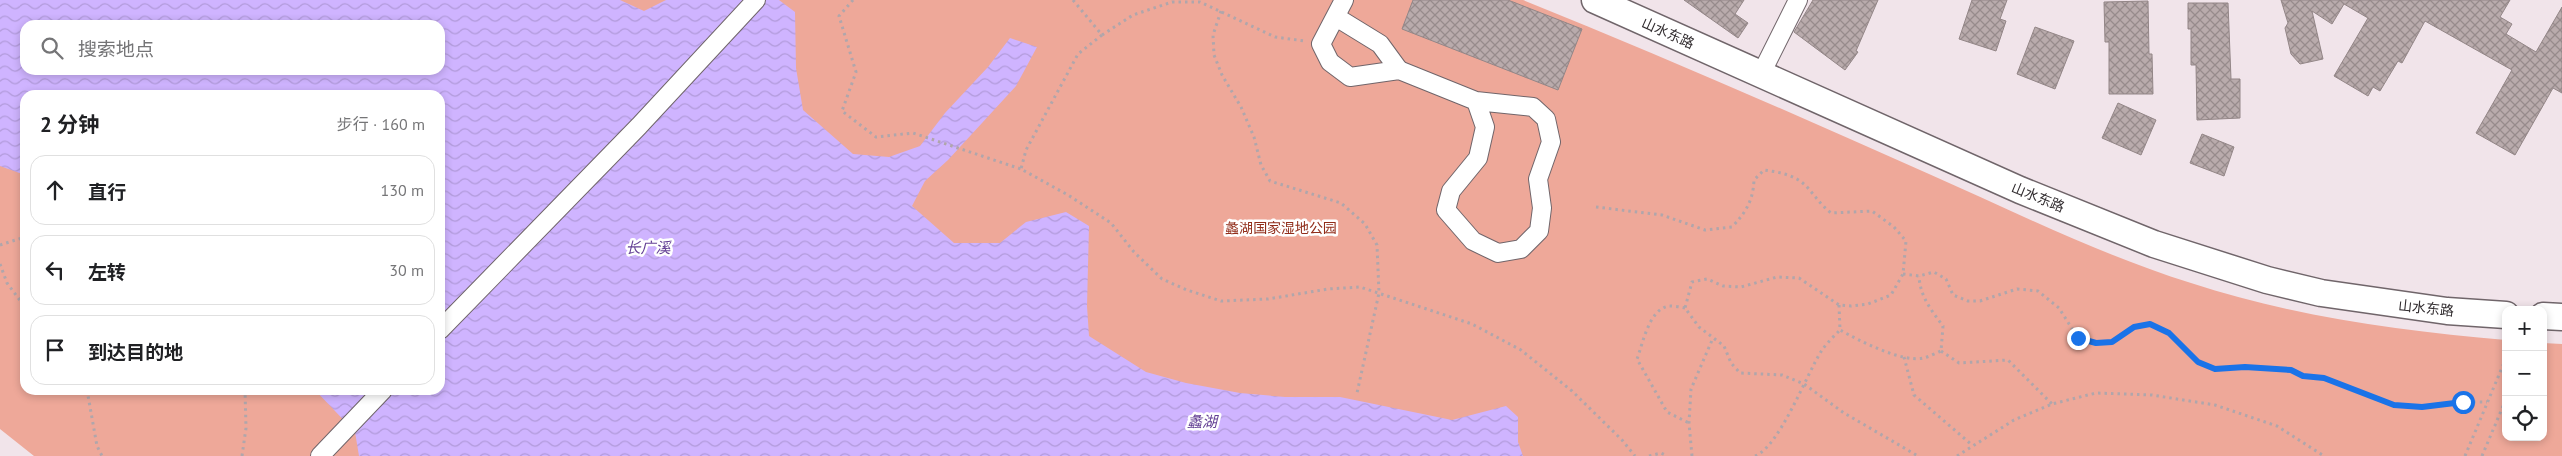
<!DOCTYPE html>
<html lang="zh">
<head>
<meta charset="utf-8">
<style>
	:root { --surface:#fff; --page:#f2f2f2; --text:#202124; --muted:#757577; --line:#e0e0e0 }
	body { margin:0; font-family:"PT Sans","Noto Sans SC",sans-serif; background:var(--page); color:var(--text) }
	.controls { position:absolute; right:15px; bottom:15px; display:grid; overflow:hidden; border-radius:10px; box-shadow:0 2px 8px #0003 }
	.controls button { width:45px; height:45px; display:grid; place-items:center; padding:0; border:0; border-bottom:1px solid var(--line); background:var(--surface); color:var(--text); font:25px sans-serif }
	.stop { position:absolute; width:15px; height:15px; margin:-11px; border:4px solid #1a73e8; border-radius:50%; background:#fff }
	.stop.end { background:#1a73e8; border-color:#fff; box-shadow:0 1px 5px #0008 }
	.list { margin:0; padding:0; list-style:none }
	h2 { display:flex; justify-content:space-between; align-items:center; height:65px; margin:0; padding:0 20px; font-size:21px }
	h2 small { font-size:16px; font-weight:400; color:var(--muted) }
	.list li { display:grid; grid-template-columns:32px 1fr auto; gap:15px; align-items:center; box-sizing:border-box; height:70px; margin:0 10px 10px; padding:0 10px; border:1px solid var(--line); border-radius:15px }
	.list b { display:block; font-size:19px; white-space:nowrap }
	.list em { font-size:16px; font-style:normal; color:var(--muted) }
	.icon { flex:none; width:28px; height:28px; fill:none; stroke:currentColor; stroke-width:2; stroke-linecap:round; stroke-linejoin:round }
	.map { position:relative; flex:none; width:2562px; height:456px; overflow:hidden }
	.search { position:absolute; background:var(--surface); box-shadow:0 2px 8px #0003; left:20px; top:20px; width:425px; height:55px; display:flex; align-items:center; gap:12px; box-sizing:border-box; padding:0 18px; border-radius:15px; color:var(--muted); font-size:19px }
	.panel { position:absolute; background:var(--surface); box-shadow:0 2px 8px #0003; left:20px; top:90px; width:425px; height:305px; border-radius:15px }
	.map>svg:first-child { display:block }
</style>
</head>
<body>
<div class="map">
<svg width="2562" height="456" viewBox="0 0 2562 456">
	<defs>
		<pattern id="water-waves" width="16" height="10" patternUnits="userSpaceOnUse" patternTransform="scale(1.25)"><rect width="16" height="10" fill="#cfb4ff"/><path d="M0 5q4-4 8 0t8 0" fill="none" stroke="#b29bdb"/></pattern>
		<pattern id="building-cross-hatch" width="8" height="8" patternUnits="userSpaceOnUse" patternTransform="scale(1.25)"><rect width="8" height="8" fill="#b9abac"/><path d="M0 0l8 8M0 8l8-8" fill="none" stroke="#978b8c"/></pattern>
	</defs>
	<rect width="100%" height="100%" fill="#f1e4ea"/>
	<path fill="#eea899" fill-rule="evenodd" d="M0,0H1523C1660,55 1794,114 1929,174C2015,212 2101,255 2191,283C2292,316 2400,331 2506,340V437H2543V343L2562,344V456H34L0,429ZM25,25H440V70H25ZM25,95H440V390H25Z"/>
	<path fill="url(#water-waves)" fill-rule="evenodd" d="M0,0H620L644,11L666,0H779L795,12L796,68L803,110L853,154L889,157L920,146L945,113L988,67L1010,38L1037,47L1016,86L948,160L925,181L912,206L954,243H1000L1026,222L1066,212L1089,226L1087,306L1089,336L1146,372L1186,383L1240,393L1285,397H1340L1452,420L1506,406L1518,417V442L1523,456H359L355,432L315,390H440V95H25V175L0,166ZM25,25H440V70H25Z"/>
	<g fill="url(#building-cross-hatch)" stroke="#938687">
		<path d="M1413,0H1508L1582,29L1558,90L1402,29Z"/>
		<path d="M1684,0H1744L1735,14L1748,23L1738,38Z"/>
		<path d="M1813,0H1878L1856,51L1858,52L1845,70L1794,32Z"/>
		<path d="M1972,0H2007L2000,19L2006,21L1996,51L1959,39Z"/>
		<path d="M2281,0H2510L2500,17L2512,24L2506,34L2536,52L2562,7V93L2553,88L2515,155L2476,133L2512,70L2425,21L2402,63L2398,61L2380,91L2373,87L2368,96L2334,76L2368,18L2344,4L2332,24L2312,11L2323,59L2300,64L2291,54L2285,28L2288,23Z"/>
		<path d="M2148,1L2149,54H2152L2153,94H2109V42H2105L2104,2Z"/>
		<path d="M2188,3H2228L2231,79H2240V118L2197,120L2196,65H2191V29H2188Z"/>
		<path d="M2035,27L2074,41L2055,89L2017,74Z"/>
		<path d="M2118,103L2156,120L2141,155L2102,138Z"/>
		<path d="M2202,134L2234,147L2224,176L2190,163Z"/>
	</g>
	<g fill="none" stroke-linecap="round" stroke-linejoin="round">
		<g stroke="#70656a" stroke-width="20">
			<g id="minor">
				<path d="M1344,0L1321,44L1330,62L1350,77L1399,70L1476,101L1533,107L1546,119L1551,142L1538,179L1542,208L1539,231L1521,249L1498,253L1473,241L1446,210L1451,191L1478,158L1485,127L1476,101"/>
				<path d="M1336,17L1380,44L1399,70"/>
				<path d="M1761,74L1798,0"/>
				<path d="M440,330L639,126L756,0"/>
				<path d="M320,456L383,390"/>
			</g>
		</g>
		<g stroke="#70656a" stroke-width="29">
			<g id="highway">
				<path d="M1595,0L2020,190L2154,244L2267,280L2321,293L2447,311L2506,315"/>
				<path d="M2543,316L2562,317"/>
			</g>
		</g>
		<g stroke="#b0a6ab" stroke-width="3" stroke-dasharray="2.5 4" stroke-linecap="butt">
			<path d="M853,0L839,16L856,72L842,111L876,137L913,133L1021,169"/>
			<path d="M1073,0L1102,35L1078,54L1026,150L1021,169L1068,195L1111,223L1134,252L1162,279L1187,290L1221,301L1268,299L1328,289L1360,287L1472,324L1521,350L1572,391L1622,440L1635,456"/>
			<path d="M1221,11L1213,35L1214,55L1222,75L1241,107L1254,137L1261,165L1270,181L1341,203L1365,224L1377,245L1379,293L1357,393"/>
			<path d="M1102,35L1133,15L1172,2H1200L1275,37L1305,41"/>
			<path d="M1596,207L1662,215L1705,230L1732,227C1746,212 1753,201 1754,180L1764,170C1779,172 1796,175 1807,187C1815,196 1821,205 1831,213L1872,211L1894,227L1906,241L1903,274L1891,295L1868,304L1851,306L1839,305L1799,278L1777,277L1741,287L1723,286L1707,279L1692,282L1685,308L1699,327L1724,346L1731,363L1740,373L1782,375L1804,384L1844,413L1918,456"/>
			<path d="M0,245L25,237"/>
			<path d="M0,264L7,283L25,307"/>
			<path d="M1903,274L1919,276L1934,272L1946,279L1953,295L1968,301H1980L2017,289L2038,291L2059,308L2078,338L2096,343L2112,342L2134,327L2150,324L2169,333L2198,362L2215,369L2245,367L2291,370L2303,376L2324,378L2395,405L2422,407L2463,402H2487"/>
			<path d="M1839,305L1840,330C1858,340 1902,363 1923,358C1929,357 1936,353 1941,351L1943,326C1931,310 1920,296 1919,276"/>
			<path d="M1685,308C1681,307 1674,306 1669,306C1649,309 1643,343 1637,359L1667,412L1689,423"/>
			<path d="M1941,351L1959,363L2008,360L2052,404"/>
			<path d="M1904,357L1914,395L1972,445"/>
			<path d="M87,390L97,446L102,456"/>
			<path d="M242,456L246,428L245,390"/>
			<path d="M1649,456L1661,453L1667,456"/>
			<path d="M1692,456L1689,423L1691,389L1713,338"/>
			<path d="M1755,456C1780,446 1806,375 1822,350C1827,343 1834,336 1840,330"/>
			<path d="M1957,456L2014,420L2052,404L2096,393L2152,395L2215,405L2277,426L2324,456"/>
			<path d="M2465,456L2506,358"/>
			<path d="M2482,456L2506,399"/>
		</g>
		<use href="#minor" stroke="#fff" stroke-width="18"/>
		<use href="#highway" stroke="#fff" stroke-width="26"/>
	</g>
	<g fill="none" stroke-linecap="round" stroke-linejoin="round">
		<path stroke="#1a73e8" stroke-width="6" d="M2078,338L2096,343L2112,342L2134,327L2150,324L2169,333L2198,362L2215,369L2245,367L2291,370L2303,376L2324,378L2394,405L2422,407L2463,402"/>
	</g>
	<g text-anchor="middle" stroke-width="5" stroke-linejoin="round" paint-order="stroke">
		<g font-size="14" fill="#302b2e" stroke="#fff">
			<text transform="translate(1668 33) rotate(24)" y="5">山水东路</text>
			<text transform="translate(2038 197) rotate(22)" y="5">山水东路</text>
			<text transform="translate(2426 308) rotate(6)" y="5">山水东路</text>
		</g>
		<g font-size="14" fill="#912e1b" stroke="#fff">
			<text x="1281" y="233">蠡湖国家湿地公园</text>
		</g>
		<g font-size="15" font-style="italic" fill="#633f94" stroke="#fff">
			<text x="648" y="253">长广溪</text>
			<text x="1202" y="427">蠡湖</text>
		</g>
	</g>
</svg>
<div class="controls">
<button>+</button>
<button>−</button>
<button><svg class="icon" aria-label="locate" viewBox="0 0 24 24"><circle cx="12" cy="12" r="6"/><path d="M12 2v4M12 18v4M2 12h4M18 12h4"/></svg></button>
</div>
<div class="stop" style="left:2463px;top:402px"></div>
<div class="stop end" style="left:2078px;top:338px"></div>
<div class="search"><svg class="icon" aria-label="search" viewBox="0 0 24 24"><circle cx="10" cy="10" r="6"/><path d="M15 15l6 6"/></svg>搜索地点</div>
<section class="panel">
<h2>2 分钟<small>步行 · 160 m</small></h2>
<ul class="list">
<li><svg class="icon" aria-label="ahead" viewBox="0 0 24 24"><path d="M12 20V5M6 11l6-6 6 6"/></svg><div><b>直行</b></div><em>130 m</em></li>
<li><svg class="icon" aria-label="left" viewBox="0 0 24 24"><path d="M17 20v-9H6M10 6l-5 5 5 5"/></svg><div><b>左转</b></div><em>30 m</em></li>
<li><svg class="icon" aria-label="arrive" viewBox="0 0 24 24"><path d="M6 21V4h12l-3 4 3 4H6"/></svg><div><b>到达目的地</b></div></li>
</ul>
</section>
</div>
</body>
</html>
